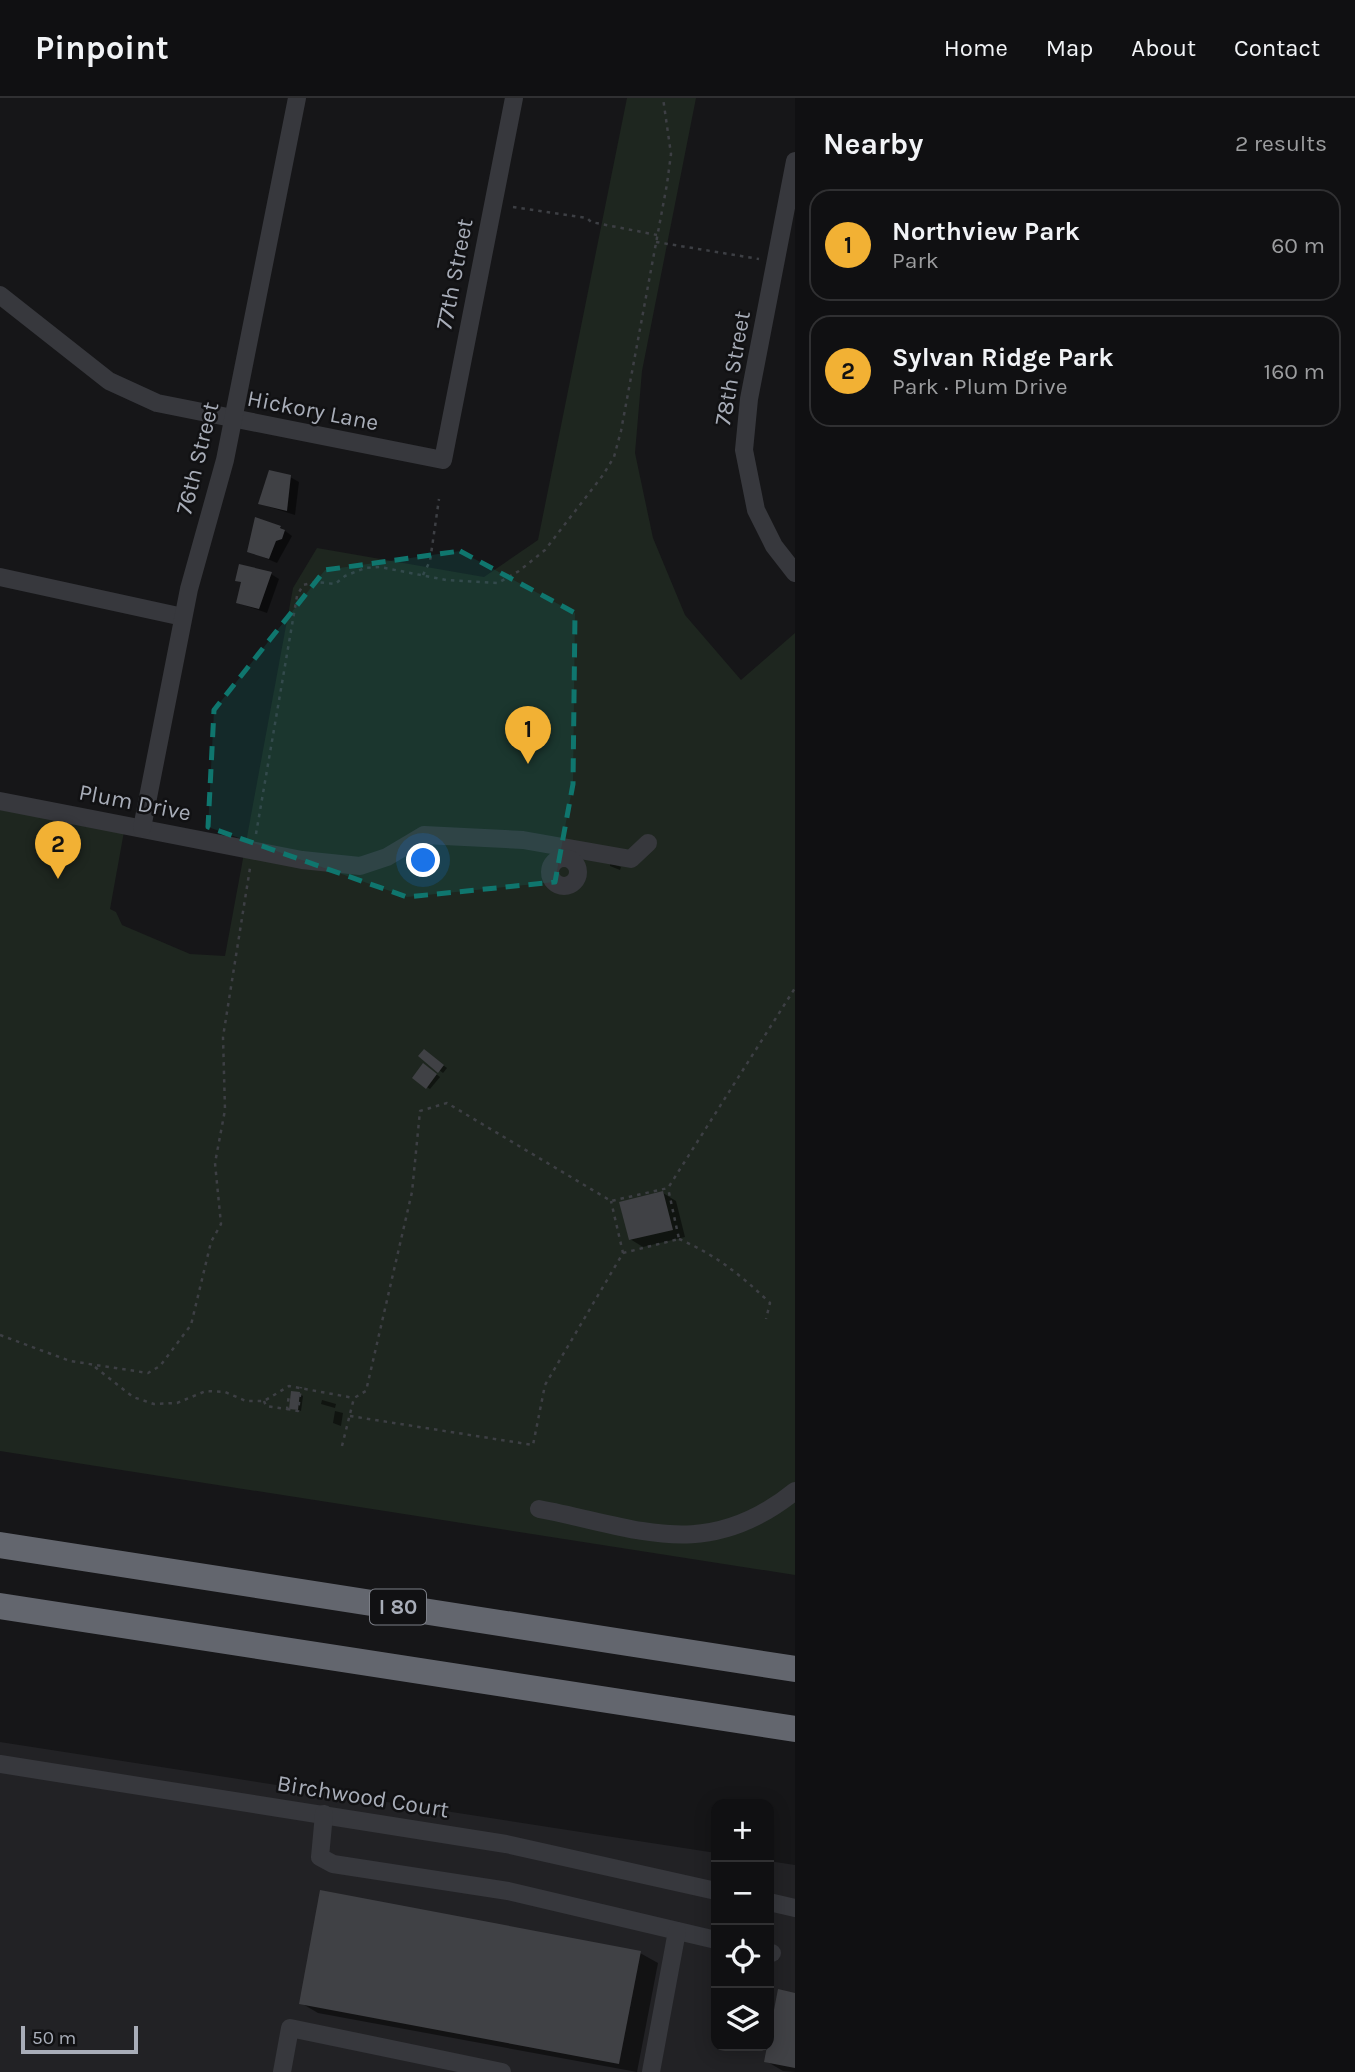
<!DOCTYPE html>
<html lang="en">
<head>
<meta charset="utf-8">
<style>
	:root { --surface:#101012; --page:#1e1e20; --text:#f1f3f6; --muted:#9c9d9f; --line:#303032; --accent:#f2b134 }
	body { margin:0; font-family:Karla,sans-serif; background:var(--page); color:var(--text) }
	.controls { position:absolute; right:21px; bottom:21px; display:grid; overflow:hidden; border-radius:14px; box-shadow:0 4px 18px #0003 }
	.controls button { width:63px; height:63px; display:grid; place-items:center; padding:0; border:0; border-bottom:2px solid var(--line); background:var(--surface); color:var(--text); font:35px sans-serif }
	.scale { position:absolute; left:21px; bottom:18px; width:117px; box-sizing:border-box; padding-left:7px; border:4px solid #a8adb8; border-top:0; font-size:19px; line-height:24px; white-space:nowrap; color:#a8adb8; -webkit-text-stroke:5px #111113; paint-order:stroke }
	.you { position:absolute; left:424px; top:763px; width:24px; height:24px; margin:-18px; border:5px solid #fff; border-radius:50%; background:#1a73e8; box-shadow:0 0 0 10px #1a73e833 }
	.badge { display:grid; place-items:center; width:46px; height:46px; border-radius:50%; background:var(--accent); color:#111; font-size:23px; font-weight:700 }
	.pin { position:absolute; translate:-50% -58px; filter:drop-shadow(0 2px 4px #0008) }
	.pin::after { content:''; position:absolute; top:37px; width:24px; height:21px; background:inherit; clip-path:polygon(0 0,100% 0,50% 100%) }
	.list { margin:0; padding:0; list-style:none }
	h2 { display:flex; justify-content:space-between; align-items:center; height:91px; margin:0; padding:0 28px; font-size:30px }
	h2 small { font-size:23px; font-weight:400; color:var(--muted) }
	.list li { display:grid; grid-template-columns:46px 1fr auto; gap:21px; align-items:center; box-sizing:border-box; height:112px; margin:0 14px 14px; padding:0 14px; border:2px solid var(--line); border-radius:21px }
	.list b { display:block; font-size:26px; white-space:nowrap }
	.list p { margin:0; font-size:23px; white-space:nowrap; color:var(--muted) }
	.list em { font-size:23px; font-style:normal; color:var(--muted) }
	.icon { flex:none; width:38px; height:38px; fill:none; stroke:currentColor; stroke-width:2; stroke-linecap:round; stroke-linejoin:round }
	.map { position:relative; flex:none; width:795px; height:1974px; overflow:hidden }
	header { display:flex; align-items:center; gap:42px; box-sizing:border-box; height:98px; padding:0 35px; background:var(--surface); border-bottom:2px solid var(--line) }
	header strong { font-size:33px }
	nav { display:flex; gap:38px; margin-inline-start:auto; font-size:24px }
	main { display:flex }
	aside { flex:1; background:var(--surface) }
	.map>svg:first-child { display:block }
</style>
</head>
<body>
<header>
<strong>Pinpoint</strong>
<nav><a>Home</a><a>Map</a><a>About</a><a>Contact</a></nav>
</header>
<main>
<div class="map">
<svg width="795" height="1974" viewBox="0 0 795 1974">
	<rect width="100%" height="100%" fill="#161618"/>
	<path fill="#222225" d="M0,1644L716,1755V1948H769V1763L795,1767V1974H0Z"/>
	<path fill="#1e261f" d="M627,0H696L642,273L635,355L653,440L685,517L741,582L795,535V1477L0,1353V703L125,728L110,811L116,814L122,827L190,856L225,858L293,490L317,450L484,479L538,442Z"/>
	<g fill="#0007">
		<path d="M290,379L299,384L295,417L260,406Z"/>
		<path d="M280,429L292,438L277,465L249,453Z"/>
		<path d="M271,476L279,481L267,515L238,505L243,485L237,482Z"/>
		<path d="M610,765L621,769L620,772L610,768Z"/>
		<path d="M428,956L447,970L443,975L421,958Z"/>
		<path d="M427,969L440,979L430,991L427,989Z"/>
		<path d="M663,1095L676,1103L685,1139L643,1149L630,1141Z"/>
		<path d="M299,1296L303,1298L301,1313L290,1310Z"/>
		<path d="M322,1302L336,1306L335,1310L321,1306Z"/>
		<path d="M335,1313L343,1315L341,1328L333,1325Z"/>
		<path d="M640,1855L658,1865L637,1974L318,1915L301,1905Z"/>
		<path d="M780,1893L795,1896V1974L783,1973L766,1963Z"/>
	</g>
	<g fill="#404145">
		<path d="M269,372L291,377L287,413L258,406Z"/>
		<path d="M255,419L281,428L280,430L285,432L282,441L276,443L269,461L247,454Z"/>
		<path d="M239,466L272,474L259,511L236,505L241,484L235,483Z"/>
		<path d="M424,951L444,967L438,975L418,958Z"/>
		<path d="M423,965L437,976L426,991L412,980Z"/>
		<path d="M663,1093L673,1132L629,1142L619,1104Z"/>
		<path d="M291,1293L300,1294L298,1312L289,1311Z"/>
		<path d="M320,1792L641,1853L619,1966L299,1906Z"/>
		<path d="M778,1891L795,1895V1970L764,1964Z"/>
	</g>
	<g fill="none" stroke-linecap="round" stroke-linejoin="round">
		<g stroke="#3d3f44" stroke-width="2.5" stroke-dasharray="3.5 5" stroke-linecap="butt">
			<path d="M513,109L587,120L591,124L657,137"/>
			<path d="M656,144L759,161"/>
			<path d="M423,477L430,463L439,401"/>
			<path d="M256,736L297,498L303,487L316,484L335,486L345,478L365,470L380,469L446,482L498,485L519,473L545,452L603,377L614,359L621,333L667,86L671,56L663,0"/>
			<path d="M679,1141C716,1157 741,1177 770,1205L766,1221"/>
			<path d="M623,1155L679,1141L668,1090"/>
			<path d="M0,1237L70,1263L148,1275L160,1268L191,1227L211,1144L221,1126L215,1065L225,1012L223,939L250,770"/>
			<path d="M95,1269L133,1299L154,1306L177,1305L206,1293L225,1294L246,1303H264L289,1288L354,1300"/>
			<path d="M264,1303L266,1308L287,1311L289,1297"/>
			<path d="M287,1311L298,1313L301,1289"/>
			<path d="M350,1318L533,1347L545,1287L623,1155L611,1103"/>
			<path d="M342,1348L354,1300L366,1293L412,1094L420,1013L447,1005L611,1103L668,1090L795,890"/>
		</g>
		<g stroke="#37383d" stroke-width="18">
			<path d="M795,63L749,301L744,352L756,412L774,448L795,475"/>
			<path d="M0,197L109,283L157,305L443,362L514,0"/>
			<path d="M0,479L183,519"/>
			<path d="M0,703L302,762L360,768L387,759L424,737L523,742L631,761L648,745"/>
			<path d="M142,730L189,491L225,362L297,0"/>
			<circle cx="564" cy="774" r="14"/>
			<path d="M539,1411C636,1429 705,1466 795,1393"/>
			<path d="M0,1666L506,1746L716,1793"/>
			<path d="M324,1716L320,1759L333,1766L508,1793L716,1842"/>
			<path d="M769,1804L795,1810"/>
			<path d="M769,1855H772"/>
			<path d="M282,1974L290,1930L502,1974"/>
			<path d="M651,1974L677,1833"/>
		</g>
		<g stroke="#63666e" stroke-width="26">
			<path d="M0,1447L795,1571"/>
			<path d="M0,1508L795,1631"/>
		</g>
	</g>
	<path fill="#0f766e" fill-opacity="0.2" stroke="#0f766e" stroke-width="5" stroke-dasharray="14 9" stroke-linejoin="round" d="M460,453L575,515L573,686L555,784L407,799L208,729L214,612L325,472Z"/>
	<g text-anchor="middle" stroke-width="5" stroke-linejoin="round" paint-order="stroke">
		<rect fill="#111113" stroke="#7b7e86" stroke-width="2" x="370" y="1491.5" width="56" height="35" rx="5"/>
		<g font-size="21" font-weight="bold" fill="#a8adb8">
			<text x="398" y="1516">I 80</text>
		</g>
		<g font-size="23" fill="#a8adb8" stroke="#111113">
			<text transform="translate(454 176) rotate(-79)" y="8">77th Street</text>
			<text transform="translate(732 270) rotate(-80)" y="8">78th Street</text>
			<text transform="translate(313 312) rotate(11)" y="8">Hickory Lane</text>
			<text transform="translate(197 360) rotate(-76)" y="8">76th Street</text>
			<text transform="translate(135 704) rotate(11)" y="8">Plum Drive</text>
			<text transform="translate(363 1698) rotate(9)" y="8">Birchwood Court</text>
		</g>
	</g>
</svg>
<div class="controls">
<button>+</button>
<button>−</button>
<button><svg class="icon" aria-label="locate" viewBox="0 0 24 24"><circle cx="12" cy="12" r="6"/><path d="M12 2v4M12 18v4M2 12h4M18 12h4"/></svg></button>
<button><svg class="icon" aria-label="layers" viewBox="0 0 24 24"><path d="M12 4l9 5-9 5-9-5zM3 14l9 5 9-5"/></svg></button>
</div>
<div class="scale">50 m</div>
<div class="you"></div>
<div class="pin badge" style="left:528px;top:666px">1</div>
<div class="pin badge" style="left:58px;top:781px">2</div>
</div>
<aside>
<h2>Nearby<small>2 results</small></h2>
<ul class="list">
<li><span class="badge">1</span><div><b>Northview Park</b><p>Park</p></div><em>60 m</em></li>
<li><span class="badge">2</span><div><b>Sylvan Ridge Park</b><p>Park · Plum Drive</p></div><em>160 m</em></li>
</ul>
</aside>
</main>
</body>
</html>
